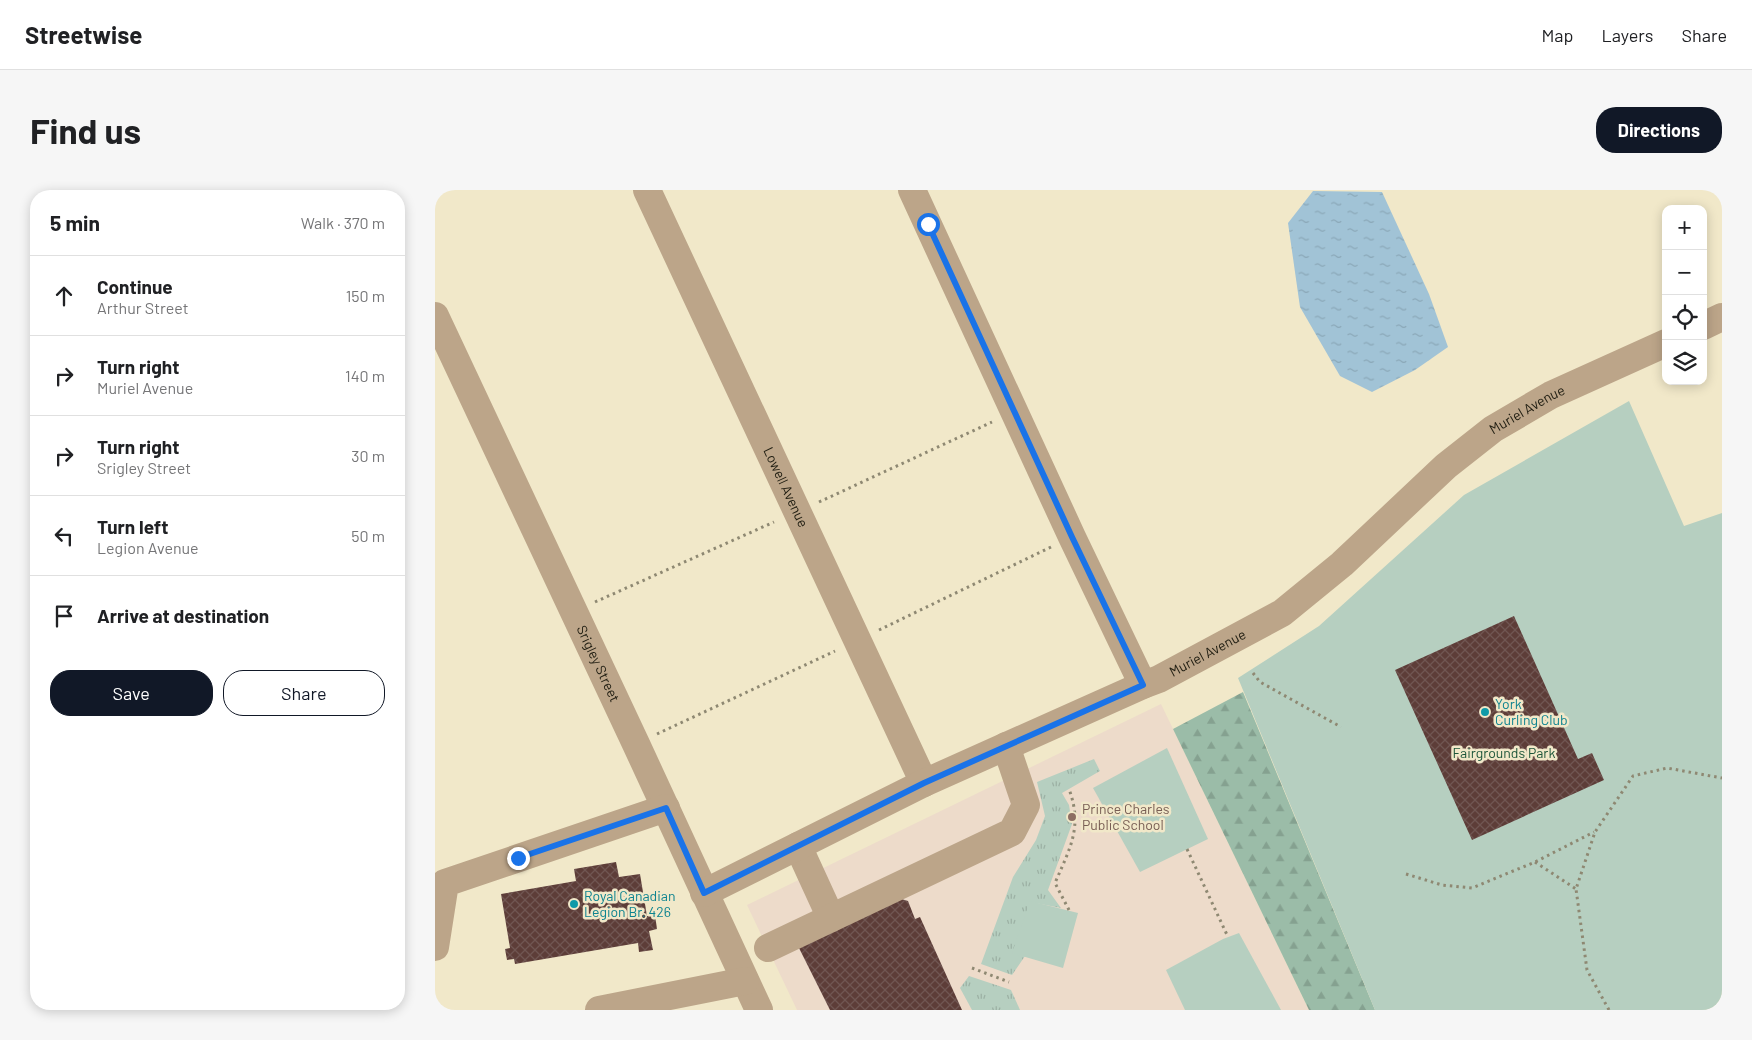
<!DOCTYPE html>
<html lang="en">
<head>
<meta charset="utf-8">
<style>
	:root { --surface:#fff; --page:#f6f6f6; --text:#202124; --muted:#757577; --line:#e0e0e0; --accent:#111827 }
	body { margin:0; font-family:Barlow,sans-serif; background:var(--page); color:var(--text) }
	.controls { position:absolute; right:15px; top:15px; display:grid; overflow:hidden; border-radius:10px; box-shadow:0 2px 12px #0003 }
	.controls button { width:45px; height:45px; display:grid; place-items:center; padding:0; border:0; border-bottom:1px solid var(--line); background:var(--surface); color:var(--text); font:25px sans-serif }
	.stop { position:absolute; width:15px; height:15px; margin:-11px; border:4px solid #1a73e8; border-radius:50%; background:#fff }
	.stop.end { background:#1a73e8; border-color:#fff; box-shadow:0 1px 5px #0008 }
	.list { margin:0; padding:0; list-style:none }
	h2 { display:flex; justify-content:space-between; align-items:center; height:65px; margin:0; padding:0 20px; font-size:21px }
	h2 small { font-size:16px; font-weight:400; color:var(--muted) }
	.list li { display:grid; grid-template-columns:32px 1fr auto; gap:15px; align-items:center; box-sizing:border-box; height:80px; padding:0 20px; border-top:1px solid var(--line) }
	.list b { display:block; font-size:19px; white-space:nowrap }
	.list p { margin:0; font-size:16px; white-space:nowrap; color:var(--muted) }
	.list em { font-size:16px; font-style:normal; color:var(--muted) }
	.actions { display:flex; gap:10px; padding:15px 20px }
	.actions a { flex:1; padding:11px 0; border:1px solid var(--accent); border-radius:20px; text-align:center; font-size:18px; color:var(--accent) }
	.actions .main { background:var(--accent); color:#fff }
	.icon { flex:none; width:28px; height:28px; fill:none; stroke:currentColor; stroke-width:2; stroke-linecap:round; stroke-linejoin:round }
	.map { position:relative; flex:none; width:1287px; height:820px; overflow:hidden; border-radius:20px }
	header { display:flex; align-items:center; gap:30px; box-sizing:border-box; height:70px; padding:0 25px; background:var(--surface); border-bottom:1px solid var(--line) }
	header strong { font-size:24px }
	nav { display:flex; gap:28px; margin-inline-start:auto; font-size:18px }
	.intro { display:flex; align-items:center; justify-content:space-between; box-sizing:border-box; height:120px; padding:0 30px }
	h1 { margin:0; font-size:35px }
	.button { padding:12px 22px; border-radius:20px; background:var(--accent); color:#fff; font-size:18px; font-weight:700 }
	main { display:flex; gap:30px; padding:0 30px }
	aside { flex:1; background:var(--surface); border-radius:20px; box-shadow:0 2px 12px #0003 }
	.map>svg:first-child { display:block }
</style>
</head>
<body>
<header>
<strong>Streetwise</strong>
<nav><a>Map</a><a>Layers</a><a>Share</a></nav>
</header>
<div class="intro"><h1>Find us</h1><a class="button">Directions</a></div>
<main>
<aside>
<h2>5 min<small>Walk · 370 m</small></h2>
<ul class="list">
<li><svg class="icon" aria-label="ahead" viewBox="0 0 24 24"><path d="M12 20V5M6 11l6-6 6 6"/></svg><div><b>Continue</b><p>Arthur Street</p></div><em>150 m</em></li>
<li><svg class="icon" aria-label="right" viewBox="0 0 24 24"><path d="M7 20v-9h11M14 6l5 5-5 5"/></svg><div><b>Turn right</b><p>Muriel Avenue</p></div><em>140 m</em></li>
<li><svg class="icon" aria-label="right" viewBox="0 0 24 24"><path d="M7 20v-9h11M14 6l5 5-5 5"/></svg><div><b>Turn right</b><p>Srigley Street</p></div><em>30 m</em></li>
<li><svg class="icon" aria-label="left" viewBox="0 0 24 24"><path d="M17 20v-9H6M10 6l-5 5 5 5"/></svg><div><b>Turn left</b><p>Legion Avenue</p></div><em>50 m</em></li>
<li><svg class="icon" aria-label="arrive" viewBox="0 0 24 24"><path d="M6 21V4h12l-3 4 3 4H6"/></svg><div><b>Arrive at destination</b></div></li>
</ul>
<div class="actions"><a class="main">Save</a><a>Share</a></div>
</aside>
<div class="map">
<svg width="1287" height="820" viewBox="0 0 1287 820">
	<defs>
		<pattern id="grass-tufts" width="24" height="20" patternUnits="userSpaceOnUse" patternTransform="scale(1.25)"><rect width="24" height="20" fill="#b6cfc0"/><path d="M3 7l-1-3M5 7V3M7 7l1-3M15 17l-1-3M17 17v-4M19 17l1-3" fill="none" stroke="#9cb1a4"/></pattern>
		<pattern id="forest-firs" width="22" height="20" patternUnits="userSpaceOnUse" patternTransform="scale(1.25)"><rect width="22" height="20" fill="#9bbca8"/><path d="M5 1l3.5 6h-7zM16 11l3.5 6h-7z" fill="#85a190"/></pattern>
		<pattern id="water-ripples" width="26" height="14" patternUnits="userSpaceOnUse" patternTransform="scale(1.25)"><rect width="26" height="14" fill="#a1c3d6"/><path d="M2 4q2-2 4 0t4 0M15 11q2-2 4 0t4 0" fill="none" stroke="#8aa7b7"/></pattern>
		<pattern id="building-cross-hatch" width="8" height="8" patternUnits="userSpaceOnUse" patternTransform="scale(1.25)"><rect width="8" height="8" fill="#5d3d38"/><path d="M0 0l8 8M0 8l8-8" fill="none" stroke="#705652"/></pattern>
	</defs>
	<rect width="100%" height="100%" fill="#f1e8c9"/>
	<path fill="#eddbca" d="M726,514L874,820H362L312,715Z"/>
	<g fill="url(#grass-tufts)">
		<path d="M659,569L665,581L627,603L634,615L637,634L613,700L626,718L595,712L590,766L577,785L546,774L578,687L601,650L610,626L602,592Z"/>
		<path d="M534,786L576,800L585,820H537L525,798Z"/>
	</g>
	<path fill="url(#forest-firs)" d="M808,502L940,820H874L738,539Z"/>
	<g fill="#b6cfc0">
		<path d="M1194,211L1249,336L1287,323V820H940L803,488L884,436L1029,305Z"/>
		<path d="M732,558L773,649L705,682L658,598Z"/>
		<path d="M595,711L643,723L628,778L577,763Z"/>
		<path d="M804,743L846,820H750L731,780L788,749Z"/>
	</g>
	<path fill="url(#water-ripples)" d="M878,1L947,2L994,104L1013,157L980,180L937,202L905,186L865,117L853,33Z"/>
	<g fill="url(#building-cross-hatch)">
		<path d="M1079,426L1143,569L1157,563L1169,590L1037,650L960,480Z"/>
		<path d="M181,672L184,687L205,684L212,726L220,725L222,739L214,741L218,760L204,762L203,753L80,774L79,769L72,770L70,759L75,758L66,704L141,691L139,679Z"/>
		<path d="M460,707L473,711L480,729L485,727L527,820H395L364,758Z"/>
	</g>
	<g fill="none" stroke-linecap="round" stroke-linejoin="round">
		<g stroke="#8e8872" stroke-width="3" stroke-dasharray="2.5 4" stroke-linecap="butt">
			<path d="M384,312L557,232"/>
			<path d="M160,412L339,332"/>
			<path d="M444,440L616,357"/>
			<path d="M818,483L825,492L906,537"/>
			<path d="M222,544L400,461"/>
			<path d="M752,659L793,747"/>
			<path d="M1100,672L1141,699"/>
			<path d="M971,684L1007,695L1037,698L1100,672L1159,642"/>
			<path d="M634,720L620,693C635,658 648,637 634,599"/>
			<path d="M537,778L574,792"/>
			<path d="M1174,820L1152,780L1141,699L1160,642L1198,586L1232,578L1287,588"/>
		</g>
		<g stroke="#bca589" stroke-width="28">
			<path id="s1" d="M212,0L489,593"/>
			<path d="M477,0L637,347L708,495"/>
			<path id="s2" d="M0,126L201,554L324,820"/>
			<path d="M1268,136L1287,127"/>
			<path d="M363,656L396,728"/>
			<path id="s3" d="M269,703L489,593L708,495L724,489L847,423L907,374L1011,276L1058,239L1116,205L1231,153"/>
			<path d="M0,757L10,693L231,618"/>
			<path d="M333,758L577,642L591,615L571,556"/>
			<path d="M164,820L310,791"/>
		</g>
	</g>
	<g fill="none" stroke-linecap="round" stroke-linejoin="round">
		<path stroke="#1a73e8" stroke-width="6" d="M83,668L231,618L269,703L489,593L708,495L637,347L493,34"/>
	</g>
	<g fill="#0f9aa8" stroke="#f1e8c9" stroke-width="2">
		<circle cx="1050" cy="522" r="5"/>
		<circle cx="139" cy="714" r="5"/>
	</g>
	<circle fill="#8d6e63" stroke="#f1e8c9" stroke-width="2" cx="637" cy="627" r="5"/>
	<g text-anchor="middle" stroke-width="5" stroke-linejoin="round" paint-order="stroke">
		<g font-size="14" fill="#232014" stroke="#f1e8c9">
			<text dy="5" stroke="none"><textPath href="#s3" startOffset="962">Muriel Avenue</textPath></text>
			<text dy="5" stroke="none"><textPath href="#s1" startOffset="328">Lowell Avenue</textPath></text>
			<text dy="5" stroke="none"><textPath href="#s3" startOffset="558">Muriel Avenue</textPath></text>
			<text dy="5" stroke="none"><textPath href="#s2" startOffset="384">Srigley Street</textPath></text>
		</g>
		<g font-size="14" fill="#0d838f" stroke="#f1e8c9" text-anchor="start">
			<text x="1060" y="519">York<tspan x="1060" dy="16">Curling Club</tspan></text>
			<text x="149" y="711">Royal Canadian<tspan x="149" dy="16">Legion Br. 426</tspan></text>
		</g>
		<g font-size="14" fill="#1c5539" stroke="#f1e8c9">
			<text x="1069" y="568">Fairgrounds Park</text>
		</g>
		<g font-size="14" fill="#785e54" stroke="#f1e8c9" text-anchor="start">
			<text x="647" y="624">Prince Charles<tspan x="647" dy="16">Public School</tspan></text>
		</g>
	</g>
</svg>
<div class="controls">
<button>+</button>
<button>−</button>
<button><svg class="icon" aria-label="locate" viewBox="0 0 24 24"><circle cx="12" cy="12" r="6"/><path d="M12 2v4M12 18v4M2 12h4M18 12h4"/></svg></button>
<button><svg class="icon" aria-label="layers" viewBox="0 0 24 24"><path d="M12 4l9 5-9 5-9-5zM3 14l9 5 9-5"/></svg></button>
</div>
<div class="stop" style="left:493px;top:34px"></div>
<div class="stop end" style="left:83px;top:668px"></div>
</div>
</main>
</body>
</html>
